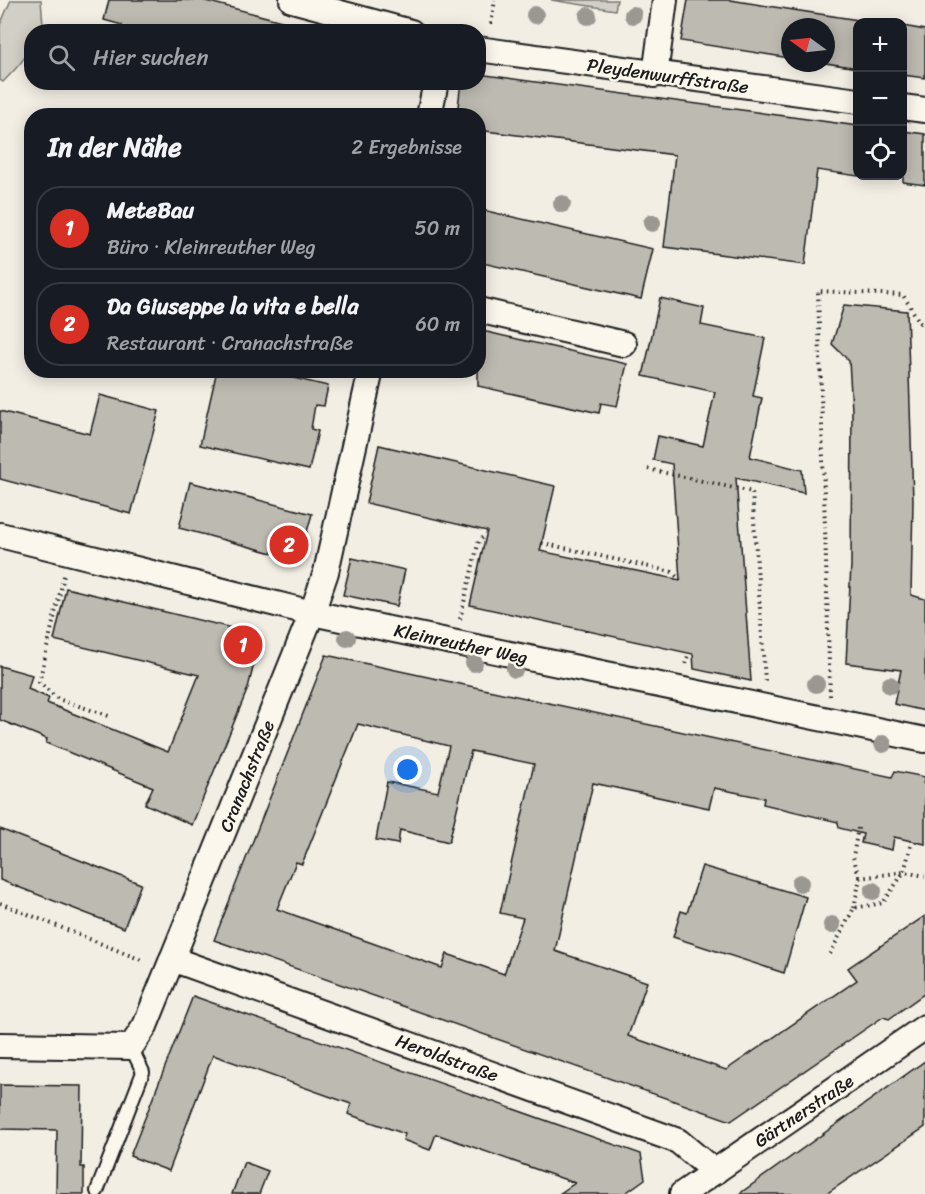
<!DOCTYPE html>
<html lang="de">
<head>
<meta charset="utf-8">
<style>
	:root { --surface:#171b24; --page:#242831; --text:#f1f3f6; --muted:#9ea1a6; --line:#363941; --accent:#d93025 }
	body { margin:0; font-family:Sriracha,sans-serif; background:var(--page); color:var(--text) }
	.controls { position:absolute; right:18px; top:18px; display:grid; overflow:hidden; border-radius:12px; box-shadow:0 3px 15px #0003 }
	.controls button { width:54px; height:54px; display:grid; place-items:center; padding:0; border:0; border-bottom:2px solid var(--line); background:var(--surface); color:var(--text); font:30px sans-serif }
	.compass { position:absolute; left:781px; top:18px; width:54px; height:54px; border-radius:50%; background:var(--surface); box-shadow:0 3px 15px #0003; rotate:285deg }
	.you { position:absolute; left:408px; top:770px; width:21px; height:21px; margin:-15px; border:4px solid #fff; border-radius:50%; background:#1a73e8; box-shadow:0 0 0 9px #1a73e833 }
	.badge { display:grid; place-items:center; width:39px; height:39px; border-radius:50%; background:var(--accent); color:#fff; font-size:20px; font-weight:700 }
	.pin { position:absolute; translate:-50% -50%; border:3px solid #fff; box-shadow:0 2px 6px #0006 }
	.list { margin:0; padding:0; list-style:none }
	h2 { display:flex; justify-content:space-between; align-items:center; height:78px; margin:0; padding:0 24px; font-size:26px }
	h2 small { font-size:20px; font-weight:400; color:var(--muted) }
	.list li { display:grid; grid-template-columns:39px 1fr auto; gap:18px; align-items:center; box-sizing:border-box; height:84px; margin:0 12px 12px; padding:0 12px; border:2px solid var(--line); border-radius:24px }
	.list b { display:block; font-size:22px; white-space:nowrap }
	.list p { margin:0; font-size:20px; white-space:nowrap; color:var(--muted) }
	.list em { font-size:20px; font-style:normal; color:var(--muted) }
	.icon { flex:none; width:33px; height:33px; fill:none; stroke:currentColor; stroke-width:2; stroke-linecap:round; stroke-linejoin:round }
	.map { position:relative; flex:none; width:925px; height:1194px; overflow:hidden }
	.search { position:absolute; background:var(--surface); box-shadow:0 3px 15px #0003; left:24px; top:24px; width:462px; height:66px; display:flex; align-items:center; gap:15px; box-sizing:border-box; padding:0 21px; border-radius:24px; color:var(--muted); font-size:22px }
	.panel { position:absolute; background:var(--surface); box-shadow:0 3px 15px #0003; left:24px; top:108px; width:462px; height:270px; border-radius:24px }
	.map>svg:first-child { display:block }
</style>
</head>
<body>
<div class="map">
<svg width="925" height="1194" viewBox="0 0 925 1194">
	<rect width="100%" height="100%" fill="#f2eee4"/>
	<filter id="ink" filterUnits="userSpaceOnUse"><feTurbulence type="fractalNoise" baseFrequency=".0167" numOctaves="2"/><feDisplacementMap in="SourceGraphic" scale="12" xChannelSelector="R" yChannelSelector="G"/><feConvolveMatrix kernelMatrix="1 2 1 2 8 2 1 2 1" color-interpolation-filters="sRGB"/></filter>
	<g filter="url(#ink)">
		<g fill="#d2cfc6" stroke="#777671" stroke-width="1.5">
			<path d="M11,0H41L43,25L39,31L32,32C32,55 18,66 3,82L0,80V25Z"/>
			<path d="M551,0H617L615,10Z"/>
		</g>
		<g fill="#bdbab1" stroke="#1c1c1c" stroke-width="1.5" fill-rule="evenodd">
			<path d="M109,0H202L293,24L292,32H120L122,25L104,20Z"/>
			<path d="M688,0H730L858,20V68L826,63V27H790V58L681,41Z"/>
			<path d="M903,26L925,30V78L903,75Z"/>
			<path d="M478,74L858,126V176L817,170L805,265L664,247L675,155L478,130V116L457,115L461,82H478Z"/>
			<path d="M903,131L925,134V185L903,182Z"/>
			<path d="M478,209L653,249L641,299L478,262Z"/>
			<path d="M660,298L704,308L701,325L765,338L753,396L762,398L750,457L802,470L804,493L736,478L751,681L694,669L693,654L470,605L487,531L366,503L379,445L555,486L540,551L680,580L672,464L653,460L658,436L703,446L715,392L643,376Z"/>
			<path d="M844,305L907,311L913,501L911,595L925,599V711L894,704L901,670L846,663L851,565L852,410L849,361L832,344Z"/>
			<path d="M478,330L627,364L617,406L601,403L599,413L478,386Z"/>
			<path d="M217,370H259L328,386L324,406L315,405L311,429L318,431L309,470L200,445Z"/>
			<path d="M100,395L159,411L131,514L0,479V411L90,434Z"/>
			<path d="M190,482L312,514L299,560L179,528Z"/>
			<path d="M352,558L405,570L397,606L343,595Z"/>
			<path d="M66,588L261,635L248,688L192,825L145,804L153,787L46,743L47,739L0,720V666L32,675L28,689L49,698L47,703L168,752L199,675L54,640Z"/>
			<path d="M326,655L892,777L895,771L925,777V844L894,837L892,850L861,843L863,834L839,828L838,822L763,804L764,798L714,788L709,808L593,783L555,951L647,982L628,1036L726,1070L857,980L848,968L925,916V993L889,1019L883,1017L731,1121L214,940ZM358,724L449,746L438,792L387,782L376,840L398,844L400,830L449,842L471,751L534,764L500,913L523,918L504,974L447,954L442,968L277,909L296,862L302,864Z"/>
			<path d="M0,829L141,884L124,928L0,880Z"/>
			<path d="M702,866L806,897L784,973L673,937L681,911L687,913Z"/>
			<path d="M193,996L641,1154L645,1179L624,1194H559L575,1183L436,1134L430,1150L403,1140L405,1134L348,1114L351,1104L213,1055L169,1171L130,1156Z"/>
			<path d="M925,1061V1127L826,1194H739Z"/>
			<path d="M0,1085L82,1086L81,1167H84V1194H56L57,1130L0,1129Z"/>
			<path d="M244,1162L268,1171L259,1194H232Z"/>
		</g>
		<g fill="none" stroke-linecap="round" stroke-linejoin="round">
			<g stroke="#1c1c1c" stroke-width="16">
				<path id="lane" d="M97,1191L143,1072L131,1047"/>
			</g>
			<g stroke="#1c1c1c" stroke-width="28">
				<g id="street">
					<path d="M292,0L411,32"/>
					<path d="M478,49L858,101"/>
					<path d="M655,75L665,0"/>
					<path d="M902,107L925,110"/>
					<path d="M429,116L436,82"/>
					<path d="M478,310L624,344"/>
					<path d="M0,535L312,613L925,740"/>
					<path d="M172,959L678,1141L715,1172"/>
					<path d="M0,1045L131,1047L145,1026L312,613L326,572L371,370"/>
					<path d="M682,1194L925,1027"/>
				</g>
			</g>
			<g stroke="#1c1c1c" stroke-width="4" stroke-dasharray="1.5 4.5" stroke-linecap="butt">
				<path d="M491,24L495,0"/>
				<path d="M648,469L752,492L765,681"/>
				<path d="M542,543L672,572L681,581"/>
				<path d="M64,576L39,682L58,699L112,717"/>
				<path d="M460,619L479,540L486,536"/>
				<path d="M686,664L688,653"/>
				<path d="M830,696L818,291L903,295L920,323H925"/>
				<path d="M924,784L925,780"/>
				<path d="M858,828L853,857L860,878"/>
				<path d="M0,903L144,961"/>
				<path d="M854,908L860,878L904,872L925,876"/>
				<path d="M830,954L854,908L883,903L904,872L912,841"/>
			</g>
			<use href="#lane" stroke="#fbf7ec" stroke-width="12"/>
			<use href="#street" stroke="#fbf7ec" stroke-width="24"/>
		</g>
		<g fill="#9b9892">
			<circle cx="535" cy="15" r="9"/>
			<circle cx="633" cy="15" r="9"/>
			<circle cx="588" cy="16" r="9"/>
			<circle cx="562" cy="204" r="9"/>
			<circle cx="652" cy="223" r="9"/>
			<circle cx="347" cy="638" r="9"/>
			<circle cx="474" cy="663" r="9"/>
			<circle cx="515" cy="669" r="9"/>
			<circle cx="816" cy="684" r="9"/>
			<circle cx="890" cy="685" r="9"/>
			<circle cx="883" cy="744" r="9"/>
			<circle cx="800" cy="883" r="9"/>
			<circle cx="873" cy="891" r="9"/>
			<circle cx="832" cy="925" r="9"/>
		</g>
	</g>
	<g text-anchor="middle" stroke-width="5" stroke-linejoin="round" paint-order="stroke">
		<g font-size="18" fill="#1c1c1c" stroke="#fbf7ec">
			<text transform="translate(668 76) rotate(8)" y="6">Pleydenwurffstraße</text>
			<text transform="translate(461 644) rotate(12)" y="6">Kleinreuther Weg</text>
			<text transform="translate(247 776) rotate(-68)" y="6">Cranachstraße</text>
			<text transform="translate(447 1058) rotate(20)" y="6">Heroldstraße</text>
			<text transform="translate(804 1111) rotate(-34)" y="6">Gärtnerstraße</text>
		</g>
	</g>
</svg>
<div class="controls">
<button>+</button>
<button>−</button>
<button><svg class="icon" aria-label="locate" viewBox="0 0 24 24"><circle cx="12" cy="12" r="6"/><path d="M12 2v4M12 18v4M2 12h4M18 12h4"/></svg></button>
</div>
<svg class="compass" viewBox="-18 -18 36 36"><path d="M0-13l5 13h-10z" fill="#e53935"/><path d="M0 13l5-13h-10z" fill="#9ea1a6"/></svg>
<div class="you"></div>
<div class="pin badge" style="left:243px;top:645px">1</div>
<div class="pin badge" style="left:289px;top:545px">2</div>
<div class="search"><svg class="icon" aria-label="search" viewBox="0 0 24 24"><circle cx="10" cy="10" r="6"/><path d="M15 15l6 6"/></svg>Hier suchen</div>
<section class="panel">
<h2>In der Nähe<small>2 Ergebnisse</small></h2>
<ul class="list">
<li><span class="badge">1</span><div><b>MeteBau</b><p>Büro · Kleinreuther Weg</p></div><em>50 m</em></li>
<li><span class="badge">2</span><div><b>Da Giuseppe la vita e bella</b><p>Restaurant · Cranachstraße</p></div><em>60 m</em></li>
</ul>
</section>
</div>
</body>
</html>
